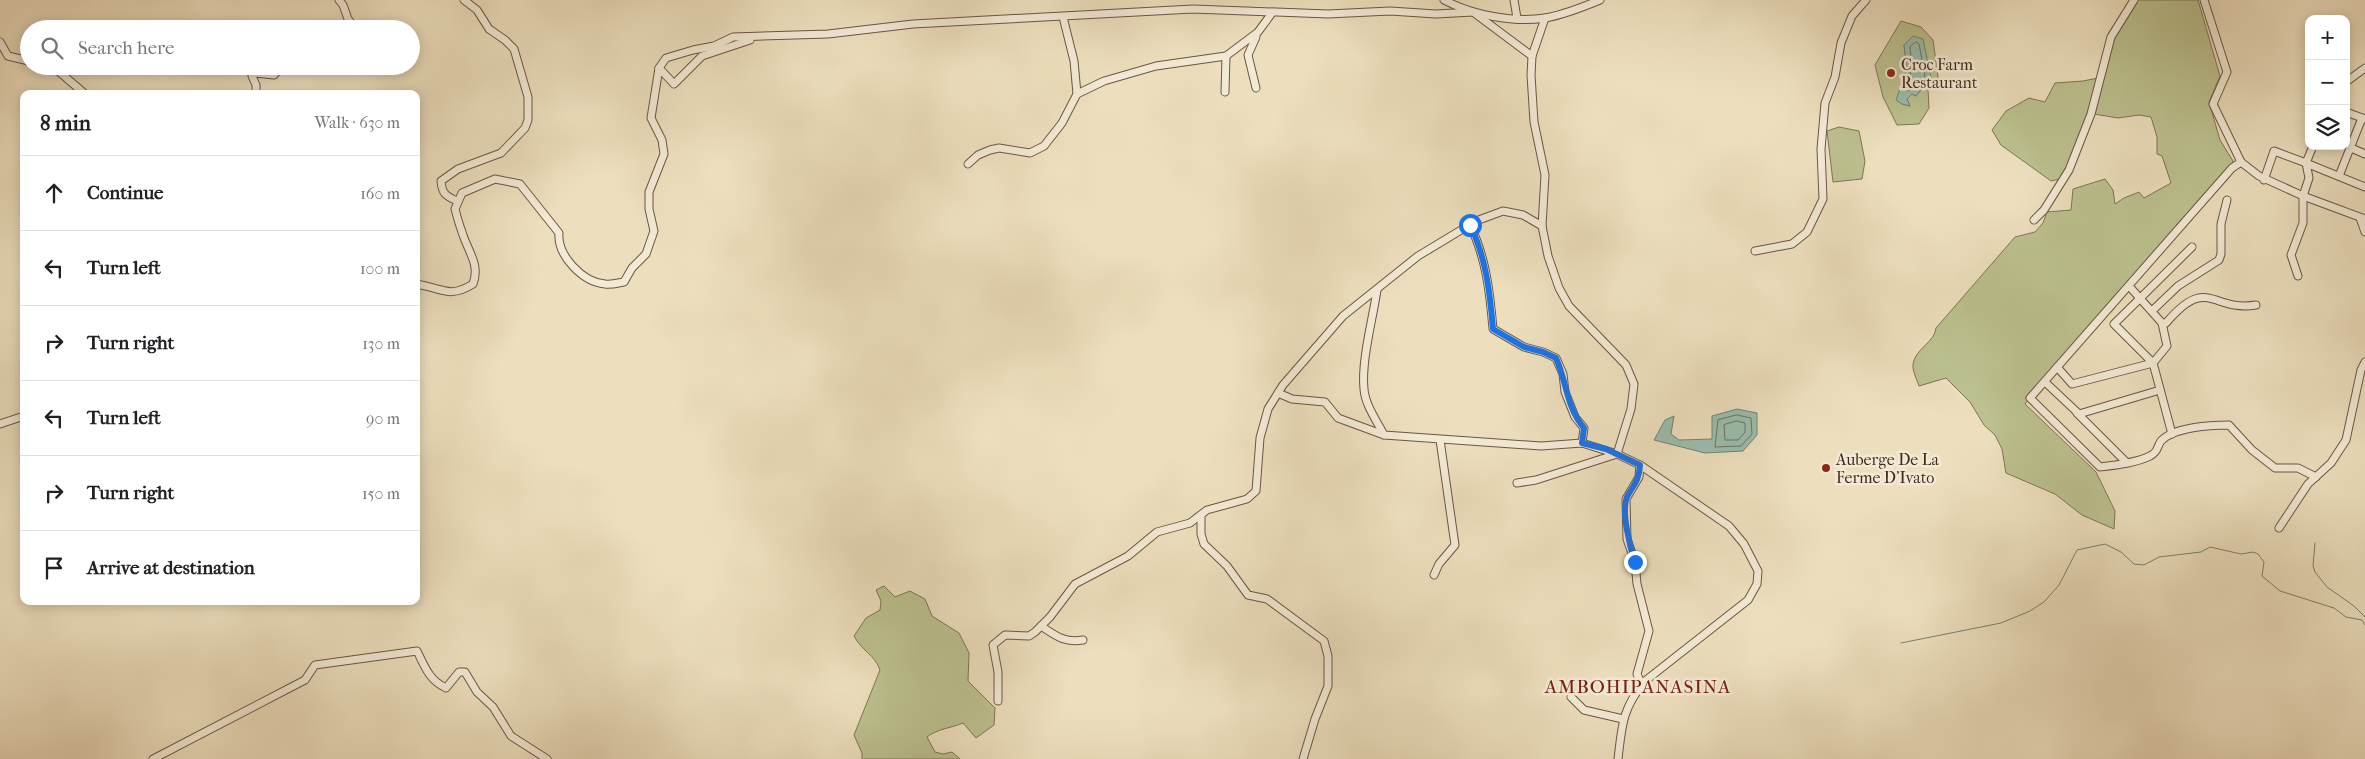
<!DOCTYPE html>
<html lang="en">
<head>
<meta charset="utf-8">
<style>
	:root { --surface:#fff; --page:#f6f6f6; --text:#202124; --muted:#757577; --line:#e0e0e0 }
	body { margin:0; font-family:"IM FELL French Canon",serif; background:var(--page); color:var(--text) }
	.controls { position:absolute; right:15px; top:15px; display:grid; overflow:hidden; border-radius:10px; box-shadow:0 2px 12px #0003 }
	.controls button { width:45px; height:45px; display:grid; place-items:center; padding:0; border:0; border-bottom:1px solid var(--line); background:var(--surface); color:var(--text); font:25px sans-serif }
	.stop { position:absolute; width:15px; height:15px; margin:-11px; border:4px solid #1a73e8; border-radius:50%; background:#fff }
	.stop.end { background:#1a73e8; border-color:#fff; box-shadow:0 1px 5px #0008 }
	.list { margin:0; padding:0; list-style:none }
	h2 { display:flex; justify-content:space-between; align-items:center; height:65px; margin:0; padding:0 20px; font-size:21px }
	h2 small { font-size:16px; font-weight:400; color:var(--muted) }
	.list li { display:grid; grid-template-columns:32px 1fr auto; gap:15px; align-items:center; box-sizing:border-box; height:75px; padding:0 20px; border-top:1px solid var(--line) }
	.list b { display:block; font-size:19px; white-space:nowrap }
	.list em { font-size:16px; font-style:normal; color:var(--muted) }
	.icon { flex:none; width:28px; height:28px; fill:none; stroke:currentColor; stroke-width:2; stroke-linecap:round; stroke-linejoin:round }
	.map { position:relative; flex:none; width:2365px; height:759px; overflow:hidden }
	.search { position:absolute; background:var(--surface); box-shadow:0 2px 12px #0003; left:20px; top:20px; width:400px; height:55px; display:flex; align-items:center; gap:12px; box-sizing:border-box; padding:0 18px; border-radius:28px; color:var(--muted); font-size:19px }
	.panel { position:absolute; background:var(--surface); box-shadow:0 2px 12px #0003; left:20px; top:90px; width:400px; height:515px; border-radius:10px }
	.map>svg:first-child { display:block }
</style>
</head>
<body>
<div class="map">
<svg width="2365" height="759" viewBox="0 0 2365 759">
	<rect width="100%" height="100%" fill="#eddfbe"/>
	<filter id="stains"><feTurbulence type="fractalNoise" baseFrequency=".004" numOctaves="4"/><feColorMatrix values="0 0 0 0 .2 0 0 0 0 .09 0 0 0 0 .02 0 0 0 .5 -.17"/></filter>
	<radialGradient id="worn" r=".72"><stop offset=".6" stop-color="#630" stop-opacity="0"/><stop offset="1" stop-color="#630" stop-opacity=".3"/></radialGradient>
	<g fill="#bcc18f" stroke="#7e7554" fill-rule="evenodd">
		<path d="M2137,0H2198L2220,76L2209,102L2220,140L2233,161V167L2186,219L2177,224L2175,230L2038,386L2025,404L2096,472L2115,511L2114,529L2082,515L2055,494L2006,473L2002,449L1995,435L1984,425L1970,402L1946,378L1919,386C1917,380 1912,370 1913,364C1915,349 1935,342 1936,328L2015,237L2035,232L2043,223L2047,212L2071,210L2073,189L2105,179L2113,190L2115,204L2124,198L2139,192L2144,198L2171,183L2162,156L2157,154V137L2151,117L2139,115L2118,118L2094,114L2115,37Z"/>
		<path d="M1901,21L1921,27L1933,40L1939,84L1928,90L1929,108L1919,124L1897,125L1883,97L1875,65ZM1904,45L1922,88L1916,96L1912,94L1907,99L1910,106L1902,104V79L1907,69Z"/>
		<path d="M2098,78L2084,142L2065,178L2051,181L2001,145L1992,130L2006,111L2029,98L2045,102L2055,83L2083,81Z"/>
		<path d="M1839,127L1859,131L1865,161L1862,179L1833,182L1827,131Z"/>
		<path d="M884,586L895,597L910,591L925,599L932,616L959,633L969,653L968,681L995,708L994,725L976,738L963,723C951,728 937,729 927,737L935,752L943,754L952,752L960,759H862V753L854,735L880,670C875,655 861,650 854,636L866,618L880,610L881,601L876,590Z"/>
	</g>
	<g fill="#9abdad" stroke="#768272">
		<path d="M1913,36L1923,39L1931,78L1916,96L1912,94L1907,99L1910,106L1902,104L1896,100L1907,69L1904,45Z"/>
		<path d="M1737,409L1757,413V435L1743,451L1705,453L1654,440L1665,420L1674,416L1671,434L1679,440L1712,439V416Z"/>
	</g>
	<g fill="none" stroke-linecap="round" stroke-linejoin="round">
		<g stroke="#6d7363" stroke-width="1">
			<path d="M1916,42L1919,44L1925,76L1915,89L1907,91L1905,87L1912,69L1910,47Z"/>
			<path d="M1737,415L1751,418L1752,434L1741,446L1715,447L1718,420Z"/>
			<path d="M1737,421L1745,423V432L1738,440H1725L1724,425Z"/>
		</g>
		<g stroke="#768272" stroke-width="1">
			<path d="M2315,543L2313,566L2315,572L2327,587L2354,606L2365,617"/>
			<path d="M1901,643L2001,623L2030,611L2044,602L2059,585L2077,550L2105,544L2121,552L2134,564L2144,565L2159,557L2201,552L2210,547L2241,554L2253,552L2258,554L2264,562L2262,576L2280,591L2334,608L2346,617L2362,620L2365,625"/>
		</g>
		<g stroke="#6b5642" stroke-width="9">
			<g id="minor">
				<path d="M339,0L343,5L348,19L356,29"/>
				<path d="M1444,0C1472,15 1514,23 1545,18C1563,15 1583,7 1600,0"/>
				<path d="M1514,0L1517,18"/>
				<path d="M2204,0L2227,72L2213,104L2241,162L2259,176L2303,196L2365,219"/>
				<path d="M1063,17L1074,61L1077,94"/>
				<path d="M1545,18L1532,56L1531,75L1534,122L1545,175L1542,226L1548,256L1559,288L1569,306L1626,365L1634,384L1631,409L1617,454L1640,465L1729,526L1744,544L1758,571L1757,584L1748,600L1645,681C1622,709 1622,725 1618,759"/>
				<path d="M1256,37L1248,55L1256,88"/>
				<path d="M0,42L8,56L29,61"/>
				<path d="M47,66L56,69L85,94"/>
				<path d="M659,68L674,84L702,56L750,40"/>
				<path d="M2346,82L2365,68"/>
				<path d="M1225,92L1226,56"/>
				<path d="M256,94V85L252,76L255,73L274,75L282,66"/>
				<path d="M2346,112L2365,119"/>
				<path d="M2351,148L2365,154"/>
				<path d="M2241,162L2232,168L2030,398L2100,467C2116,465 2136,463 2150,456C2159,451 2156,448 2161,441C2174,427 2211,425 2229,425L2252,450L2275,468H2298L2316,477"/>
				<path d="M2306,163L2365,187"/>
				<path d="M968,164L978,155L990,150L999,148L1030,153L1044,146L1062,123L1077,94L1104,81L1156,66L1226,56L1258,32L1272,13"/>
				<path d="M2339,176L2362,118"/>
				<path d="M2264,180L2274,151L2306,163L2313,146"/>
				<path d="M457,201C446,196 442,194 441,181L458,169L501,153L525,128L528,120V97L514,49L505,40L489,29L477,10L464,0"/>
				<path d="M2360,218L2365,232"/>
				<path d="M2034,220L2044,210L2069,170L2091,114L2111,37L2134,0"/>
				<path d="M1470,225C1486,257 1490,293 1493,329L1524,347L1543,352L1556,358L1563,374L1565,392L1575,417L1584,428L1582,443"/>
				<path d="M1755,251L1792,244L1807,232L1823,199L1821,149L1825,103L1835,77L1841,43L1852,16L1866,0"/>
				<path d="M2298,276L2291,255L2303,223V196L2309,178L2306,163"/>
				<path d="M416,284C442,288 449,299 473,284C480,265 469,253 463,235C460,227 457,217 455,209L462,193L495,179L520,184L559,233C557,255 582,282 605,284C611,285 618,283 624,282L632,268L646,254L654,231L649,209V192L664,154L662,140L651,118L659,68L666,58L693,50L714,46L733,37L828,34L913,24L1193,9L1328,14L1390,11L1436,14L1473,12L1532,56"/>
				<path d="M1377,290C1373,318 1361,361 1364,389C1365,405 1377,421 1384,435"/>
				<path d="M2153,310L2178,286L2219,260L2221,254V224L2227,200"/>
				<path d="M2162,323H2166C2208,274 2211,312 2256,305"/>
				<path d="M2057,367L2072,384L2153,363L2167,346L2162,323L2129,286"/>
				<path d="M2045,382L2079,414L2160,390"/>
				<path d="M1278,393L1292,399L1325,402L1338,418L1384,435L1541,446L1582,443L1617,454"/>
				<path d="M2077,413L2126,462"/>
				<path d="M0,424L24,416"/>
				<path d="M2172,434L2153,363L2114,324L2192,247"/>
				<path d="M1640,465L1639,477L1626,499L1627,539L1635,562L1637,584L1649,631L1637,674L1642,685"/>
				<path d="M1517,483L1536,480L1617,454"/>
				<path d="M1201,515V534L1204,544L1227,566L1248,595L1267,599L1324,641L1328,656V686L1315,719L1303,759"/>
				<path d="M2279,528L2308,484L2331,463L2346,440L2361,370L2365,362"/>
				<path d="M1434,575L1439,564L1455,545L1440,440"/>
				<path d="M1041,626C1056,636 1064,643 1083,640"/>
				<path d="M1571,697L1584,710L1623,719"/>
				<path d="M998,701V672L993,645L1005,635L1029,636L1035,632L1050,617L1075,584L1128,556L1157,532L1190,523L1207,510L1247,499L1256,491L1260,438L1268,409L1283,385L1343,316L1418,256L1476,221L1503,211L1523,215L1542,226"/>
				<path d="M153,759L305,680L315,665L417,651C425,667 429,680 446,688L459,672H465L477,692L493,707L511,736L547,759"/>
			</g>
		</g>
		<use href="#minor" stroke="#f3ead5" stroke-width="7"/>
	</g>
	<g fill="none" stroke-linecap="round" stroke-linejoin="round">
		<path stroke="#1a73e8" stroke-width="6" d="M1470,225C1486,257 1490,293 1493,329L1524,347L1543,352L1556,358C1567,382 1566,407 1584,428L1582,443L1606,449L1640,465C1639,481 1634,484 1627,497C1621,512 1630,547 1635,562"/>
	</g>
	<g fill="#8f2418" stroke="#f3ead5" stroke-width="2">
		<circle cx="1891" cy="73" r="5"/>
		<circle cx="1826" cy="468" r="5"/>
	</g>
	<g text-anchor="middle" stroke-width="5" stroke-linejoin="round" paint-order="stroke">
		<g font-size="16" fill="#402919" stroke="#f3ead5" text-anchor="start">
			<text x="1901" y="70">Croc Farm<tspan x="1901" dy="18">Restaurant</tspan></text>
			<text x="1836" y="465">Auberge De La<tspan x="1836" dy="18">Ferme D'Ivato</tspan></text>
		</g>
		<g font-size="19" letter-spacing="1" fill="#7a1f14" stroke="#f3ead5">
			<text x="1638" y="693">AMBOHIPANASINA</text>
		</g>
	</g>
	<rect width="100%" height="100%" filter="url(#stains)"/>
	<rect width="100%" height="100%" fill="url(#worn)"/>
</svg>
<div class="controls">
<button>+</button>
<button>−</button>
<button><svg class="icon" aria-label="layers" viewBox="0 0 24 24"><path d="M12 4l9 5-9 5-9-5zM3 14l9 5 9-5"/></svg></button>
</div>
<div class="stop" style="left:1470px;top:225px"></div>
<div class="stop end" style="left:1635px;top:562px"></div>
<div class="search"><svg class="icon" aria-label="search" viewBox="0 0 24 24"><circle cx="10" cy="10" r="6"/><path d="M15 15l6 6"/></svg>Search here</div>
<section class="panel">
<h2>8 min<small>Walk · 630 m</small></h2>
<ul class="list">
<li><svg class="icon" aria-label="ahead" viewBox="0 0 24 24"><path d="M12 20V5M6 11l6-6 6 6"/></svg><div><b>Continue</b></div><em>160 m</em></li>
<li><svg class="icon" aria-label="left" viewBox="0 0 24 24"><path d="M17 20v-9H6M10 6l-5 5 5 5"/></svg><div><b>Turn left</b></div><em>100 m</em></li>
<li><svg class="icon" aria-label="right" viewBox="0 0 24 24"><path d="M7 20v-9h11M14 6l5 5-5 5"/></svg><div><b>Turn right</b></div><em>130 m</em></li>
<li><svg class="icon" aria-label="left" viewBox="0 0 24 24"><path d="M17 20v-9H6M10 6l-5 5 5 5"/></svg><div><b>Turn left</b></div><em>90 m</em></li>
<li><svg class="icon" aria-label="right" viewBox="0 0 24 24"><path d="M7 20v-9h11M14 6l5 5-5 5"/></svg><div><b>Turn right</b></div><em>150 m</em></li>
<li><svg class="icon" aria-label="arrive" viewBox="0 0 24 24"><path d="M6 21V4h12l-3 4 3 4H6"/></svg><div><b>Arrive at destination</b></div></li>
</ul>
</section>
</div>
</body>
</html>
